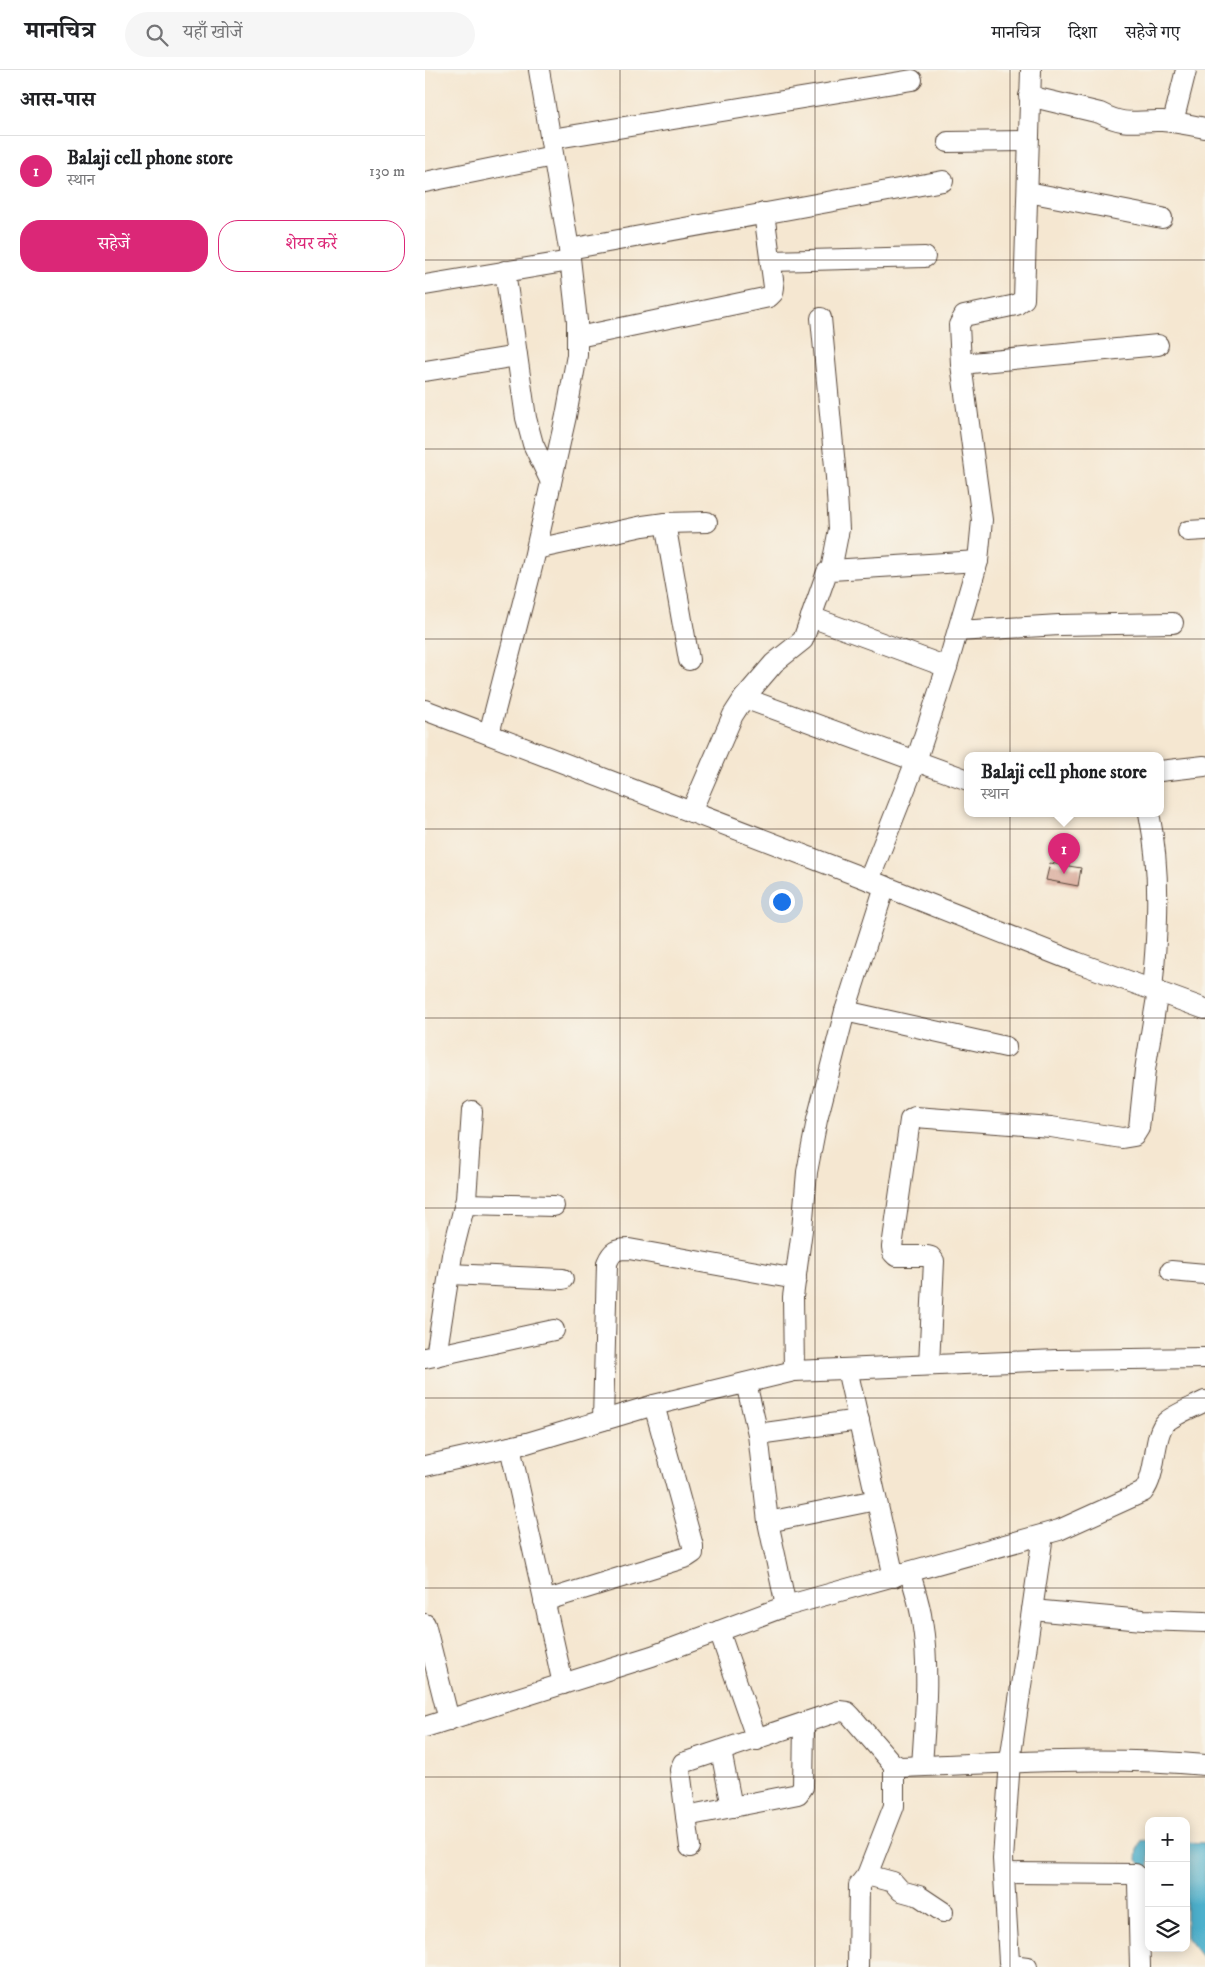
<!DOCTYPE html>
<html lang="hi">
<head>
<meta charset="utf-8">
<style>
	:root { --surface:#fff; --page:#f6f6f6; --text:#202124; --muted:#757577; --line:#e0e0e0; --accent:#db2777 }
	body { margin:0; font-family:"IM FELL DW Pica","Noto Serif Devanagari",serif; background:var(--page); color:var(--text) }
	.controls { position:absolute; right:15px; bottom:15px; display:grid; overflow:hidden; border-radius:10px; box-shadow:0 2px 12px #0003 }
	.controls button { width:45px; height:45px; display:grid; place-items:center; padding:0; border:0; border-bottom:1px solid var(--line); background:var(--surface); color:var(--text); font:25px sans-serif }
	.you { position:absolute; left:356px; top:831px; width:18px; height:18px; margin:-12px; border:4px solid #fff; border-radius:50%; background:#1a73e8; box-shadow:0 0 0 8px #1a73e833 }
	.badge { display:grid; place-items:center; width:32px; height:32px; border-radius:50%; background:var(--accent); color:#fff; font-size:16px; font-weight:700 }
	.pin { position:absolute; translate:-50% -41px; filter:drop-shadow(0 1px 2px #0008) }
	.pin::after { content:''; position:absolute; top:26px; width:18px; height:15px; background:inherit; clip-path:polygon(0 0,100% 0,50% 100%) }
	.popup { position:absolute; left:539px; top:682px; width:200px; height:65px; box-sizing:border-box; display:grid; place-content:center; border-radius:10px; background:var(--surface); filter:drop-shadow(0 1px 4px #0005); font-size:16px; white-space:nowrap; color:var(--muted) }
	.popup b { font-size:19px; color:var(--text) }
	.popup::after { content:''; position:absolute; left:50%; top:100%; margin-left:-10px; border:10px solid transparent; border-top-color:var(--surface) }
	.list { margin:0; padding:0; list-style:none }
	h2 { display:flex; justify-content:space-between; align-items:center; height:65px; margin:0; padding:0 20px; font-size:21px }
	h2 small { font-size:16px; font-weight:400; color:var(--muted) }
	.list li { display:grid; grid-template-columns:32px 1fr auto; gap:15px; align-items:center; box-sizing:border-box; height:70px; padding:0 20px; border-top:1px solid var(--line) }
	.list b { display:block; font-size:19px; white-space:nowrap }
	.list p { margin:0; font-size:16px; white-space:nowrap; color:var(--muted) }
	.list em { font-size:16px; font-style:normal; color:var(--muted) }
	.actions { display:flex; gap:10px; padding:15px 20px }
	.actions a { flex:1; padding:11px 0; border:1px solid var(--accent); border-radius:20px; text-align:center; font-size:18px; color:var(--accent) }
	.actions .main { background:var(--accent); color:#fff }
	.icon { flex:none; width:28px; height:28px; fill:none; stroke:currentColor; stroke-width:2; stroke-linecap:round; stroke-linejoin:round }
	.map { position:relative; flex:none; width:780px; height:1897px; overflow:hidden }
	header { display:flex; align-items:center; gap:30px; box-sizing:border-box; height:70px; padding:0 25px; background:var(--surface); border-bottom:1px solid var(--line) }
	header strong { font-size:24px }
	nav { display:flex; gap:28px; margin-inline-start:auto; font-size:18px }
	.search { width:350px; height:45px; background:var(--page); display:flex; align-items:center; gap:12px; box-sizing:border-box; padding:0 18px; border-radius:28px; color:var(--muted); font-size:19px }
	main { display:flex }
	aside { flex:1; background:var(--surface) }
	.map>svg:first-child { display:block }
</style>
</head>
<body>
<header>
<strong>मानचित्र</strong>
<div class="search"><svg class="icon" aria-label="search" viewBox="0 0 24 24"><circle cx="10" cy="10" r="6"/><path d="M15 15l6 6"/></svg>यहाँ खोजें</div>
<nav><a>मानचित्र</a><a>दिशा</a><a>सहेजे गए</a></nav>
</header>
<main>
<aside>
<h2>आस-पास<small></small></h2>
<ul class="list">
<li><span class="badge">1</span><div><b>Balaji cell phone store</b><p>स्थान</p></div><em>130 m</em></li>
</ul>
<div class="actions"><a class="main">सहेजें</a><a>शेयर करें</a></div>
</aside>
<div class="map">
<svg width="780" height="1897" viewBox="0 0 780 1897">
	<rect width="100%" height="100%" fill="#f7f3e8"/>
	<filter id="ink" filterUnits="userSpaceOnUse"><feTurbulence type="fractalNoise" baseFrequency=".02" numOctaves="2"/><feDisplacementMap in="SourceGraphic" scale="10" xChannelSelector="R" yChannelSelector="G"/><feConvolveMatrix kernelMatrix="1 2 1 2 8 2 1 2 1" color-interpolation-filters="sRGB"/></filter>
	<filter id="wash" filterUnits="userSpaceOnUse"><feTurbulence type="fractalNoise" baseFrequency=".0096" numOctaves="4" result="noise"/><feDisplacementMap in="SourceGraphic" scale="20" xChannelSelector="R" yChannelSelector="G"/><feGaussianBlur stdDeviation="1.12" result="paint"/><feColorMatrix in="noise" values="0 0 0 0 0 0 0 0 0 0 0 0 0 0 0 0 0 1.4 0 .05"/><feComposite in="paint" operator="in"/></filter>
	<g filter="url(#wash)">
		<rect width="100%" height="100%" fill="#f5e7d1"/>
		<g fill="#4db0cc" stroke="#446d75">
			<path d="M716,1770L724,1771V1803L712,1790L713,1778Z"/>
			<path d="M761,1772L780,1773V1891L761,1867Z"/>
		</g>
		<g id="blocks">
			<path fill="#d39b8b" d="M625,793L656,798L653,816L621,810Z"/>
		</g>
	</g>
	<g filter="url(#ink)">
		<use href="#blocks" fill-opacity="0" stroke="#574639" stroke-width="1"/>
		<g fill="none" stroke-linecap="round" stroke-linejoin="round">
			<g stroke="#574639" stroke-width="22">
				<g id="minor">
					<path d="M604,26L675,43C702,57 710,50 737,51C752,52 766,55 780,58"/>
					<path d="M748,52L761,0"/>
					<path d="M126,69L487,10"/>
					<path d="M523,72L603,71"/>
					<path d="M0,112L128,86"/>
					<path d="M603,122L737,148"/>
					<path d="M144,179L518,111"/>
					<path d="M346,191L500,187"/>
					<path d="M80,201L101,348L108,374L126,412"/>
					<path d="M0,215L145,191"/>
					<path d="M396,248L411,407L414,459L406,500"/>
					<path d="M153,267L344,227L348,223L349,217L339,143"/>
					<path d="M536,294L733,275"/>
					<path d="M0,301L92,286"/>
					<path d="M240,453L264,590"/>
					<path d="M763,461L780,460"/>
					<path d="M111,479L218,456L240,453L282,452"/>
					<path d="M386,547L522,597"/>
					<path d="M533,561L634,555L748,553"/>
					<path d="M319,628L543,710"/>
					<path d="M0,640L444,810L651,892L780,939"/>
					<path d="M64,664L107,497L141,346L152,285V251L144,179L114,0"/>
					<path d="M735,701L779,696"/>
					<path d="M266,742L308,645L319,628L349,593L378,570L402,502L406,500L553,491"/>
					<path d="M724,743C736,801 733,860 727,919"/>
					<path d="M444,810L491,691L522,597L553,491L557,450L536,294L534,255L539,246L591,235L599,229L606,0"/>
					<path d="M420,941L581,977"/>
					<path d="M40,1134L129,1136"/>
					<path d="M746,1201L780,1204"/>
					<path d="M25,1204L138,1209"/>
					<path d="M11,1286L27,1185L41,1129L47,1041"/>
					<path d="M0,1288L129,1260"/>
					<path d="M504,1295L509,1191L506,1187L502,1186H471L468,1183L467,1177L485,1050L490,1047L626,1057L697,1068L709,1066L714,1058L720,1000L733,921"/>
					<path d="M422,1299L469,1507"/>
					<path d="M369,1301L368,1227L377,1160L382,1102L392,1050L420,941L460,816"/>
					<path d="M321,1313L333,1364L343,1452L361,1536"/>
					<path d="M178,1350L182,1193C187,1181 191,1179 204,1179L371,1209"/>
					<path d="M333,1364L434,1350"/>
					<path d="M85,1377L138,1614"/>
					<path d="M0,1396L102,1373L229,1335L369,1301L632,1290L780,1288"/>
					<path d="M343,1452L451,1430"/>
					<path d="M485,1503C489,1518 495,1534 497,1551C505,1598 500,1648 497,1696"/>
					<path d="M119,1531L262,1487L268,1483V1476L229,1335"/>
					<path d="M607,1540L718,1550L780,1552"/>
					<path d="M0,1554L24,1650"/>
					<path d="M294,1561L332,1670"/>
					<path d="M0,1657L227,1586L361,1536L634,1460L718,1422C733,1404 727,1365 741,1352C750,1344 769,1337 780,1331"/>
					<path d="M296,1681L307,1737"/>
					<path d="M261,1746L373,1724L378,1717L379,1653"/>
					<path d="M265,1777L255,1700L258,1693L414,1641L422,1642L426,1646L466,1692L474,1697C576,1693 678,1686 780,1695"/>
					<path d="M579,1803L710,1804L713,1813L715,1897"/>
					<path d="M442,1805L468,1812L476,1821L494,1826L518,1842"/>
					<path d="M433,1897L434,1815L442,1805L469,1736V1695"/>
					<path d="M602,1897L587,1895L584,1892L578,1789L585,1691L618,1465"/>
				</g>
			</g>
			<use href="#minor" stroke="#fff" stroke-width="20"/>
		</g>
	</g>
	<path fill="none" stroke="#3b2a1e" stroke-width="1" stroke-opacity="0.55" d="M195,0V1897M390,0V1897M585,0V1897M0,190H780M0,379H780M0,569H780M0,759H780M0,948H780M0,1138H780M0,1328H780M0,1518H780M0,1707H780"/>
</svg>
<div class="controls">
<button>+</button>
<button>−</button>
<button><svg class="icon" aria-label="layers" viewBox="0 0 24 24"><path d="M12 4l9 5-9 5-9-5zM3 14l9 5 9-5"/></svg></button>
</div>
<div class="you"></div>
<div class="pin badge" style="left:639px;top:804px">1</div>
<div class="popup"><b>Balaji cell phone store</b>स्थान</div>
</div>
</main>
</body>
</html>
